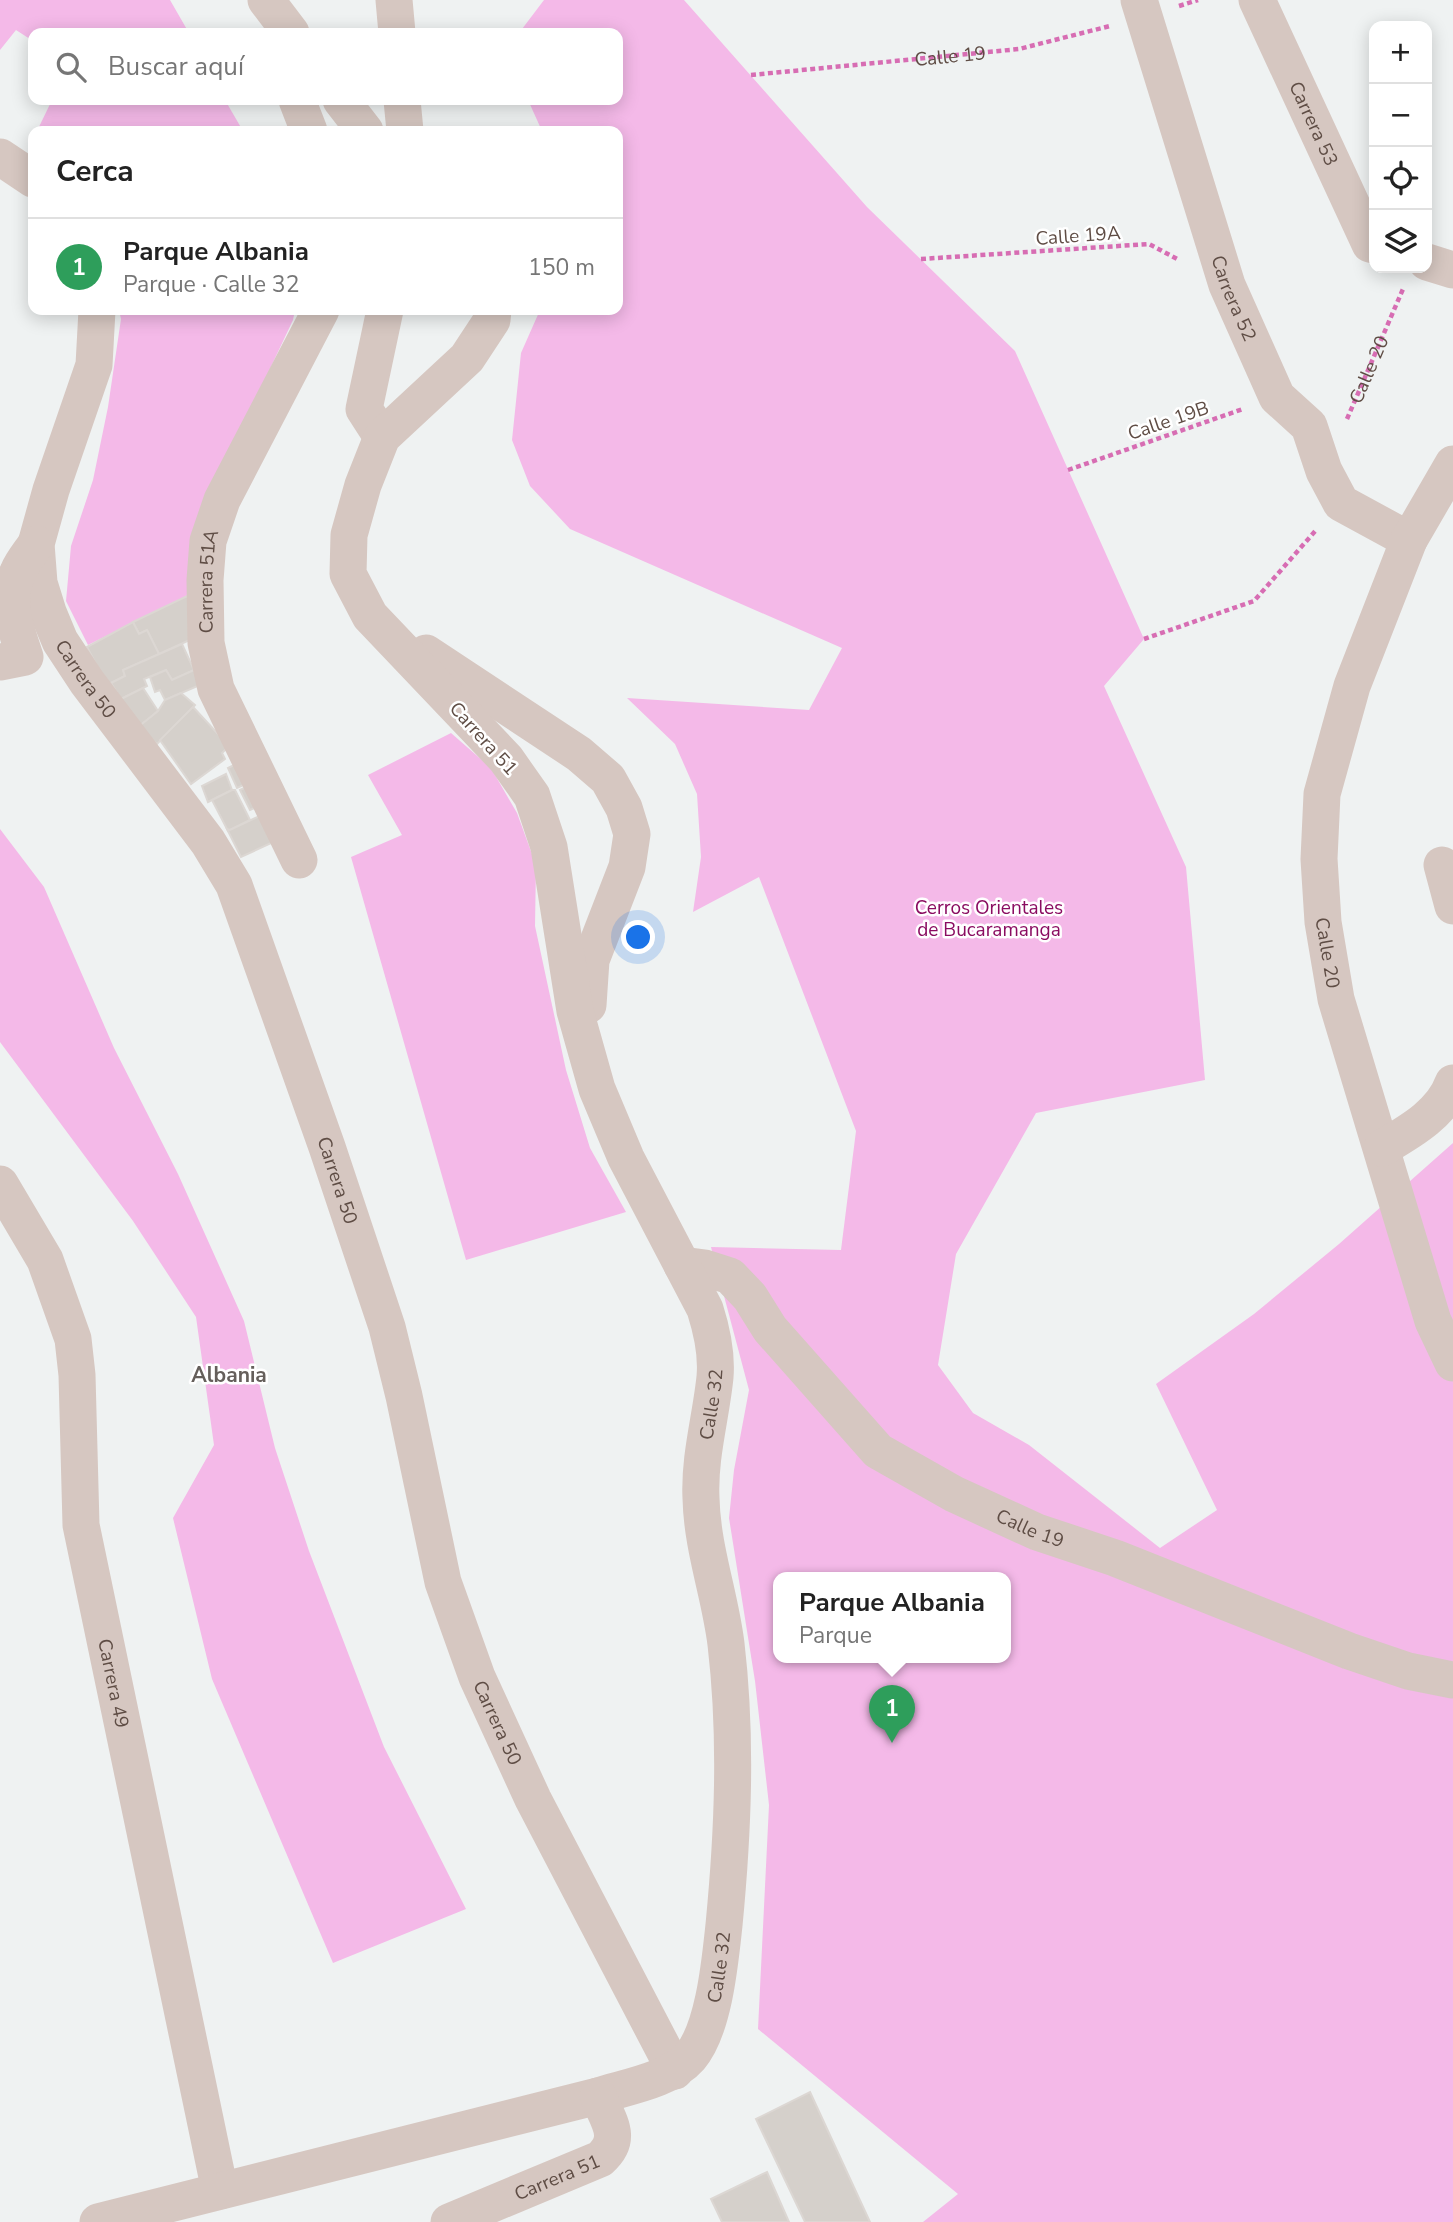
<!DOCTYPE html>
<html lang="es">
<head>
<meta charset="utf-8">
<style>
	:root { --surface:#fff; --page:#f6f6f6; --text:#222; --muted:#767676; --line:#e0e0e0; --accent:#f76204 }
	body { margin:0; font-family:"Nunito Sans",sans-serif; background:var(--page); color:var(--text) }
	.controls { position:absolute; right:21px; top:21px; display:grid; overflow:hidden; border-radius:14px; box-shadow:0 4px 18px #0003 }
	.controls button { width:63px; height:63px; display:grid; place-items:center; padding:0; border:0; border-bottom:2px solid var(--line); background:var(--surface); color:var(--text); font:35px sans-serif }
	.you { position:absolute; left:639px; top:938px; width:24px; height:24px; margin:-18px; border:5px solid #fff; border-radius:50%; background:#1a73e8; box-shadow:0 0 0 10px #1a73e833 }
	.badge { display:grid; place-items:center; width:46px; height:46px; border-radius:50%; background:var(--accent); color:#fff; font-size:23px; font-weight:700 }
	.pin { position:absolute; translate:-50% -58px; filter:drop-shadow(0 2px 4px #0008) }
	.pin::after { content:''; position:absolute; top:37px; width:24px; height:21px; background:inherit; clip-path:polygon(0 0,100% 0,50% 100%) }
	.popup { position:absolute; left:773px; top:1572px; width:238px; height:91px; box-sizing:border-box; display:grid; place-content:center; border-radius:14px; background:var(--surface); filter:drop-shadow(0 2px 5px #0005); font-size:23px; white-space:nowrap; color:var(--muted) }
	.popup b { font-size:26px; color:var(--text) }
	.popup::after { content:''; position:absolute; left:50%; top:100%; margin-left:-14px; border:14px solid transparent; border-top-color:var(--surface) }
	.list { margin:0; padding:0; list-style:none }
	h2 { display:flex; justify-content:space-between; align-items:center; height:91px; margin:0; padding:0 28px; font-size:30px }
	h2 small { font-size:23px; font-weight:400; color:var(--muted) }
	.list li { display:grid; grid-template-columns:46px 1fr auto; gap:21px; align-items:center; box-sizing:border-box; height:98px; padding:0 28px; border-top:2px solid var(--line) }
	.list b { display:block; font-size:26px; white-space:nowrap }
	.list p { margin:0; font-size:23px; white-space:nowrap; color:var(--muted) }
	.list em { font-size:23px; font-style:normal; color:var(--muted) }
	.icon { flex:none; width:38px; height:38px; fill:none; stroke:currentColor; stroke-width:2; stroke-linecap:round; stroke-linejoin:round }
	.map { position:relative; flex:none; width:1453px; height:2222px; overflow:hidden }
	.search { position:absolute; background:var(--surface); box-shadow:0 4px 18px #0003; left:28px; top:28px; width:595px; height:77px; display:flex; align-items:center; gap:18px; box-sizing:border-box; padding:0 24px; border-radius:14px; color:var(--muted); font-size:26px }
	.panel { position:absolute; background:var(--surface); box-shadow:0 4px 18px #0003; left:28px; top:126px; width:595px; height:189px; border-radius:14px }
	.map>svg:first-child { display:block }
</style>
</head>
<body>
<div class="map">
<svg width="1453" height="2222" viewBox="0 0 1453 2222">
	<rect width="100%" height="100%" fill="#eff2f2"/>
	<g fill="#f4b9e8" fill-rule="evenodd">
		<path d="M0,0H170L189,33H33V41L16,30L0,50Z"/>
		<path d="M544,0H684L867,207L1015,351L1144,639L1104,686L1186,867L1205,1080L1036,1113L956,1254L938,1365L973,1413L1029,1445L1160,1548L1217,1510L1156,1384L1254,1314L1339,1244L1453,1143V2222H923L958,2194L758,2029L769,1805L755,1681L729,1518L734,1470L749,1390L711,1247L841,1250L856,1131L759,877L693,912L701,857L697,794L675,744L627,698L809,710L842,648L570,529L530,486L512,440L521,353L540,310H618V131H542L528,100H618V33H519ZM778,1577H1006V1657H778Z"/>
		<path d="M52,100H225L243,131H37Z"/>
		<path d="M119,310H295L293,320L201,515L187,596L88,645L66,601L71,546L93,480L108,407L121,319Z"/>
		<path d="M451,733L491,768L517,813L536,865L535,926L566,1070L590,1148L626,1212L466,1260L351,857L402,835L368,775Z"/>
		<path d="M0,829L44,887L114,1048L178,1174L244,1321L275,1448L309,1551L384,1747L466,1909L333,1963L212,1679L173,1518L214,1445L196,1317L133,1221L0,1042Z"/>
	</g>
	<g fill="#d5d0cb" stroke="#dcd7d3" stroke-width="2">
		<path d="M187,596L203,634L159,654L147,630L139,634L133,622Z"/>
		<path d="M133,622L139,634L147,630L159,654L123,670L125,676L107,685L87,647Z"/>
		<path d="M182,644L194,670L172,680L166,670L144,679L147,686L121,699L111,683L125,676L123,670Z"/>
		<path d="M166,670L172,680L194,670L200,685L165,700L160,690L155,692L150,677Z"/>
		<path d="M143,688L158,711L137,728L121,699Z"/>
		<path d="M181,693L195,705L157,744L137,728L158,711L165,700Z"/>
		<path d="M193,707L229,746L222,753L225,759L191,784L160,740Z"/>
		<path d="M242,761L255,780L237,788L228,768Z"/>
		<path d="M226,774L232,790L208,802L202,786Z"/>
		<path d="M258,781L269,802L250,810L240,790Z"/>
		<path d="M232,790H235L250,820L228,831L212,800Z"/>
		<path d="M270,811L282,838L241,857L227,829L230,830Z"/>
		<path d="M810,2092L870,2222H805L756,2119Z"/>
		<path d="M767,2172L789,2222H722L711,2199Z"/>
	</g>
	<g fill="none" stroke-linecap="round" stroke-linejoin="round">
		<g stroke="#d76db3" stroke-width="4.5" stroke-dasharray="5 3.5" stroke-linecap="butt">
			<path d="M1179,6L1198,0"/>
			<path id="s1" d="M751,75L1019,49L1110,26"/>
			<path d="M921,259L1149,244L1179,260"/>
			<path id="s2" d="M1347,419L1403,289"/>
			<path d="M1068,470L1243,409"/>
			<path d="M1144,639L1254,601L1317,529"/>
		</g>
		<g stroke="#d6c7c1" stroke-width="37">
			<path d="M266,0L291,33"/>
			<path d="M394,0L397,33"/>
			<path id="s3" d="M1139,0L1227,285L1277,397L1309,426L1324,471L1341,503L1409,540"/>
			<path id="s4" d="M1257,0L1370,244L1374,245"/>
			<path d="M297,100L309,131"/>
			<path d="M341,100L365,131"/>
			<path d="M402,100L405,131"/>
			<path d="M0,157L33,179"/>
			<path d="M1427,262L1453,270"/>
			<path id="s5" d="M97,310L94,365L51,490L36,544L39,583L48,612L60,641L87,682L208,842L234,885L327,1147L387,1327L404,1396L443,1582L477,1677L533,1799L675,2071"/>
			<path d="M382,437L364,409L385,310"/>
			<path id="s6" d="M1453,464L1409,540L1352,686L1322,794L1319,859L1323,922L1336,999L1433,1321L1453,1363"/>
			<path d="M426,653L579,754L608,779L624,808L632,834L627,867L591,960L588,1005"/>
			<path d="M0,662L25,657C16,629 4,601 18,572C22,562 30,553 36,544"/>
			<path id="s7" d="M299,860L216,689L206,643L205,580L208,541L222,500L321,310"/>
			<path d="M1442,865L1453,906"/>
			<path d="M1382,1148C1409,1132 1442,1114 1453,1083"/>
			<path id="s8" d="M0,1184L45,1260L73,1339L77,1375L81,1525L220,2191"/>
			<path id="s9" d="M682,1265L705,1268L730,1276L750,1297L770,1329L878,1451L954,1494L1037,1532L1115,1558L1349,1651L1408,1671L1453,1680"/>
			<path id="s10" d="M98,2222L598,2096C626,2087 670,2080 690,2057C714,2029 720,1962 724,1925C733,1832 737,1738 726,1644C720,1595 702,1548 701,1498C699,1457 711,1417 715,1377C717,1354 712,1331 705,1309L626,1158L597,1089L575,1011L549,847L532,796L506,759L370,616L348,574L349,535L363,485L382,437L467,358L492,320L493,310"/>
			<path id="s11" d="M449,2222L600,2159C624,2138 608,2121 598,2096"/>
		</g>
	</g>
	<g text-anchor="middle" stroke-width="5" stroke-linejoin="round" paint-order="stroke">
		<g font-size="19" fill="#5f4d45" stroke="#fff">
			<text dy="7" stroke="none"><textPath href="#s1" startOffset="200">Calle 19</textPath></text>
			<text dy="7" stroke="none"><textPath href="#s4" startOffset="136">Carrera 53</textPath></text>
			<text transform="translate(1078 235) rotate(-4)" y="7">Calle 19A</text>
			<text dy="7" stroke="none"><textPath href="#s3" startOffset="313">Carrera 52</textPath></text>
			<text dy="7" stroke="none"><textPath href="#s2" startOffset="54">Calle 20</textPath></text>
			<text transform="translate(1168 420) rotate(-19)" y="7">Calle 19B</text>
			<text dy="7" stroke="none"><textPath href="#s7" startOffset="299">Carrera 51A</textPath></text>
			<text dy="7" stroke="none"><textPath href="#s5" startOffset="390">Carrera 50</textPath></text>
			<text transform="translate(484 738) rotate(48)" y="7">Carrera 51</text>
			<text dy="7" stroke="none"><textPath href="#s6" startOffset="516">Calle 20</textPath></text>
			<text dy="7" stroke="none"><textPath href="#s5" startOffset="957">Carrera 50</textPath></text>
			<text dy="7" stroke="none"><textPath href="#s10" startOffset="1279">Calle 32</textPath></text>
			<text dy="7" stroke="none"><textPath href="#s9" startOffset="450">Calle 19</textPath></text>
			<text dy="7" stroke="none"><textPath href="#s8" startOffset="520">Carrera 49</textPath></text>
			<text dy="7" stroke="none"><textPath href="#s5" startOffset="1524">Carrera 50</textPath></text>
			<text dy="7" stroke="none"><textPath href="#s10" startOffset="712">Calle 32</textPath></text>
			<text dy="7" stroke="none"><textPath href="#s11" startOffset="117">Carrera 51</textPath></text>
		</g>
		<g font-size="19" fill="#8a0c61" stroke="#fff">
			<text x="989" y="914">Cerros Orientales<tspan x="989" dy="22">de Bucaramanga</tspan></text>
		</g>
		<g font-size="21" font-weight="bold" fill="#655f5b" stroke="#fff">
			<text x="229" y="1382">Albania</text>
		</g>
	</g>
</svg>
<div class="controls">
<button>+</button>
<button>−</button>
<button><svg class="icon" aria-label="locate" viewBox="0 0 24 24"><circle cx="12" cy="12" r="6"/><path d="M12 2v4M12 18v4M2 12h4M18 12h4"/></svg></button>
<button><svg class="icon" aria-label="layers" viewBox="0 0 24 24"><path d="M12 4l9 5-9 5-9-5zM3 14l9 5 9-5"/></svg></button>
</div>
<div class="you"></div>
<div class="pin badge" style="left:892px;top:1743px;background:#2e9e5b">1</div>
<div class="popup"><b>Parque Albania</b>Parque</div>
<div class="search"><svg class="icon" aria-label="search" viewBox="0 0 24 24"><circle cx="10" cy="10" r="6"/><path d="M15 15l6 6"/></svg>Buscar aquí</div>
<section class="panel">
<h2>Cerca<small></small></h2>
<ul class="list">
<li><span class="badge" style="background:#2e9e5b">1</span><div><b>Parque Albania</b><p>Parque · Calle 32</p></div><em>150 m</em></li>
</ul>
</section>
</div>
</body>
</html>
